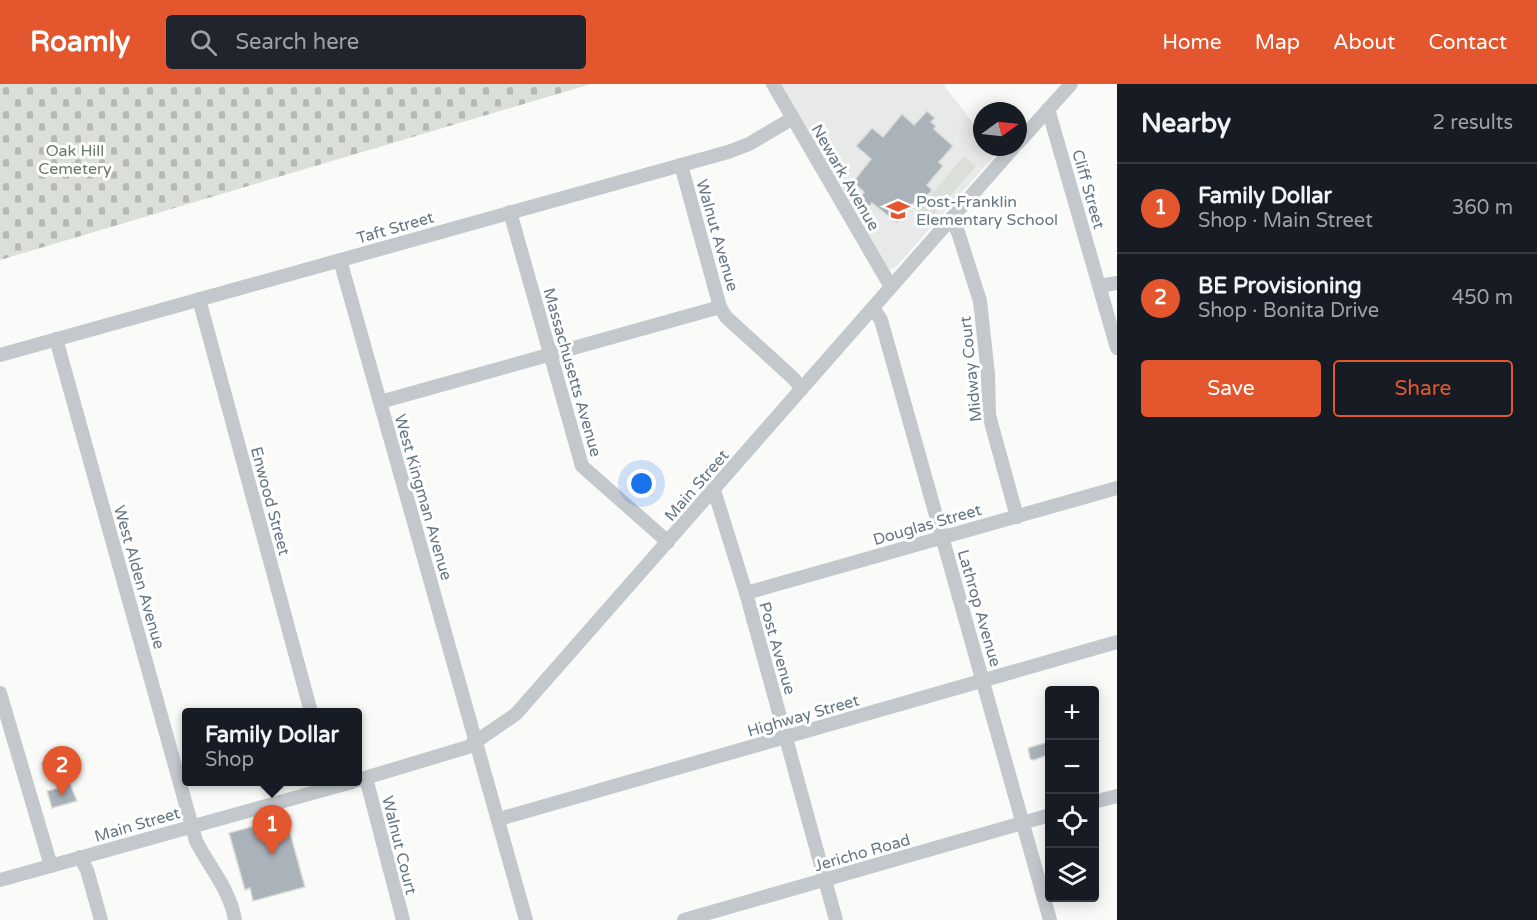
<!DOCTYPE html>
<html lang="en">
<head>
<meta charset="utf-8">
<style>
	:root { --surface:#171b24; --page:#20242c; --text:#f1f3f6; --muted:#9ea1a6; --line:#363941; --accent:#e4572e }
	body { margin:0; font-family:"Varela Round",sans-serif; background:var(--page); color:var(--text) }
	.controls { position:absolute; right:18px; bottom:18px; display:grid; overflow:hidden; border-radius:6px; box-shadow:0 3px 15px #0003 }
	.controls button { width:54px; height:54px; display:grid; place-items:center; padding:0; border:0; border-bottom:2px solid var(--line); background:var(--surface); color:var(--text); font:30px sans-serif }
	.compass { position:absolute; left:973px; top:18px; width:54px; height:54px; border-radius:50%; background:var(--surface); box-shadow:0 3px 15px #0003; rotate:75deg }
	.you { position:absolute; left:642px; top:400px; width:21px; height:21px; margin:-15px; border:4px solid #fff; border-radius:50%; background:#1a73e8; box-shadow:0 0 0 9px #1a73e833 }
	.badge { display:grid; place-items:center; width:39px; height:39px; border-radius:50%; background:var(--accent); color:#fff; font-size:20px; font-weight:700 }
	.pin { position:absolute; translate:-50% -50px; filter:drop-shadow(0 2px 3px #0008) }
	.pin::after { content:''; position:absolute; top:32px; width:21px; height:18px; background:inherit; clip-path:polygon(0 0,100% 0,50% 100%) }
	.popup { position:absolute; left:182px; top:624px; width:180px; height:78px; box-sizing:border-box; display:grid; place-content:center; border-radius:6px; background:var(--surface); filter:drop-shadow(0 2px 4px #0005); font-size:20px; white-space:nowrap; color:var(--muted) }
	.popup b { font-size:22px; color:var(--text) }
	.popup::after { content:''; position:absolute; left:50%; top:100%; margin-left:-12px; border:12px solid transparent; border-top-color:var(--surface) }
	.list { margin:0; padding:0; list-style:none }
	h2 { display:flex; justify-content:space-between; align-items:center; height:78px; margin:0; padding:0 24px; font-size:26px }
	h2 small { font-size:20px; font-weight:400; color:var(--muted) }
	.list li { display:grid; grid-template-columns:39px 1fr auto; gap:18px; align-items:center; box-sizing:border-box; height:90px; padding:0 24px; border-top:2px solid var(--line) }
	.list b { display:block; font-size:22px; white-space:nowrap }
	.list p { margin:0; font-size:20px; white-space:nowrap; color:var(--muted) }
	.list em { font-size:20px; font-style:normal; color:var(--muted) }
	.actions { display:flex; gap:12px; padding:18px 24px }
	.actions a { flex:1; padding:14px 0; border:2px solid var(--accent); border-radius:6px; text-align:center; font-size:21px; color:var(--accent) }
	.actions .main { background:var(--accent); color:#fff }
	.icon { flex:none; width:33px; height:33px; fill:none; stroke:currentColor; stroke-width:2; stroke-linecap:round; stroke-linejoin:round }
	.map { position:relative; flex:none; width:1117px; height:836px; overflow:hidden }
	header { display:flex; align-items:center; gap:36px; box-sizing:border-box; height:84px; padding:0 30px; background:var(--accent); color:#fff }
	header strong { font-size:28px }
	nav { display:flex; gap:33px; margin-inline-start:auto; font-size:21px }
	.search { width:420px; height:54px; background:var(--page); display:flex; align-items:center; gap:15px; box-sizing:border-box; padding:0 21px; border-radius:6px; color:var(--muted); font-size:22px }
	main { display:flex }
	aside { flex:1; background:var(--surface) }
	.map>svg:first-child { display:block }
</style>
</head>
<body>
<header>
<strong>Roamly</strong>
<div class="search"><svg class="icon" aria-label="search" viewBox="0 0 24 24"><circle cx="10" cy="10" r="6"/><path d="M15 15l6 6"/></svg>Search here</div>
<nav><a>Home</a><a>Map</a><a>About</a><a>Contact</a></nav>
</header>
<main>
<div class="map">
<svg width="1117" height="836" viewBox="0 0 1117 836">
	<defs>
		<pattern id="cemetery-stones" width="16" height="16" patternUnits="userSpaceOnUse" patternTransform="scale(1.5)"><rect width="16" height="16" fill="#dadfd7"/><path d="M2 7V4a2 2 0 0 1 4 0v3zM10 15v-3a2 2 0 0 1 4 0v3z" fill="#b4b9b4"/></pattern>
	</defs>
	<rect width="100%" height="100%" fill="#fafaf8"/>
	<path fill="#e8e9e9" d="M777,0H943L982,51V63H991L996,70L897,182L889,186Z"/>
	<path fill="#dadfd7" d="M964,72L976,82L926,140L915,130Z"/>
	<path fill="url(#cemetery-stones)" d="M0,0H591L0,176Z"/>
	<g fill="#aab3b9" stroke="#dcdcda" stroke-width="1.5">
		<path d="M927,27L935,34L931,38L936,42L934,45L953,62L939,78L943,82L927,101L932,106L922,118L918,114L897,139L872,119L868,124L860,122L858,116L864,108L853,98L871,75L856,62L872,44L883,53L902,30L914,41Z"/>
		<path d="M1048,658L1050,670L1034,676L1030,675L1028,664Z"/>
		<path d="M68,672L70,680L63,682L77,717L52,724L47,707L59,704L53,684L44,687L42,679Z"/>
		<path d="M290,732L292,740L289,745L305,803L253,817L250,804L245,806L229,749Z"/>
	</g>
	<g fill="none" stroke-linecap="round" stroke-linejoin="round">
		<g stroke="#c3c8cc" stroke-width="14">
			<path d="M773,0L891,203"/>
			<path d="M1048,25L1117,264"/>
			<path d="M1018,59L1071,0"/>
			<path d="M681,81L720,223L726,233L794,295L801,304"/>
			<path d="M510,128L582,382L668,458"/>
			<path d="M951,136L958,148L980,217L988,290L989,331L1017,433"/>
			<path d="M340,176L526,836"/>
			<path d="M1100,202L1117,199"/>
			<path d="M199,215L311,628"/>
			<path d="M873,224L881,236L1050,836"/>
			<path d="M56,255L196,757C210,784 230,806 235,836"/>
			<path d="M0,271L728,68L749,60L793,34"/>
			<path d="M380,318L720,223"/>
			<path d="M714,406L746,509L836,836"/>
			<path d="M746,509L1117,404"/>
			<path d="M0,609L51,782"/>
			<path d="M366,694L403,836"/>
			<path d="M358,696L468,663L516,630L1014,63"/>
			<path d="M1094,718L1117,712"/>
			<path d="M499,735L1117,558"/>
			<path d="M80,773L87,786L101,836"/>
			<path d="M0,796L352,698"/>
			<path d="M684,836L1050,731"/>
		</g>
	</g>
	<defs>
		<g id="school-bare" transform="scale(1.8)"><path d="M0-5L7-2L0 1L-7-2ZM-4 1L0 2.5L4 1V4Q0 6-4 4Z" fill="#e4572e" stroke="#fff" stroke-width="2.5" paint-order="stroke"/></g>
	</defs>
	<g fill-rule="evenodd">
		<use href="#school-bare" x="898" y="126"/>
	</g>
	<g text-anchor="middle" stroke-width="6" stroke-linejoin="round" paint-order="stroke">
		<g font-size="16" fill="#687a64" stroke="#fff">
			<text x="75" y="72">Oak Hill<tspan x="75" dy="18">Cemetery</tspan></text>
		</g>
		<g font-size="16" fill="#657683" stroke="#fff">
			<text transform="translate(846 93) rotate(60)" y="6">Newark Avenue</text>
			<text transform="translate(1089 105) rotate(74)" y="6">Cliff Street</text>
			<text transform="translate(395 143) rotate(-16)" y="6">Taft Street</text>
			<text transform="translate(718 151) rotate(74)" y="6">Walnut Avenue</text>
			<text transform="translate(970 285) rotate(-96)" y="6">Midway Court</text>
			<text transform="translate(573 288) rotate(74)" y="6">Massachusetts Avenue</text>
			<text transform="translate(696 401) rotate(-49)" y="6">Main Street</text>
			<text transform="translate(424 413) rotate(74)" y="6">West Kingman Avenue</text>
			<text transform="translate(271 417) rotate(75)" y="6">Enwood Street</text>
			<text transform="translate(927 440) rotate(-16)" y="6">Douglas Street</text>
			<text transform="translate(140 493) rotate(74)" y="6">West Alden Avenue</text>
			<text transform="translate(980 524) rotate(74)" y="6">Lathrop Avenue</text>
			<text transform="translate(778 564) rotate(74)" y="6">Post Avenue</text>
			<text transform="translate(803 631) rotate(-16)" y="6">Highway Street</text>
			<text transform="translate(137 740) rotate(-16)" y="6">Main Street</text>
			<text transform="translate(400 761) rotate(76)" y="6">Walnut Court</text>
			<text transform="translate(862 768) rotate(-16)" y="6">Jericho Road</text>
		</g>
		<g font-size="16" fill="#657683" stroke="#fff" text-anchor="start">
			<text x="916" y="123">Post-Franklin<tspan x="916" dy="18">Elementary School</tspan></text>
		</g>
	</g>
</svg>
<div class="controls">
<button>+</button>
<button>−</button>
<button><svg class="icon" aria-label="locate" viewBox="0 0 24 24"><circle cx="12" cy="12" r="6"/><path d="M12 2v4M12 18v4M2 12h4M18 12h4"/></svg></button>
<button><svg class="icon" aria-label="layers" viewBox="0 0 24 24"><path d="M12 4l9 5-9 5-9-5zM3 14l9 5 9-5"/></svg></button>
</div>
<svg class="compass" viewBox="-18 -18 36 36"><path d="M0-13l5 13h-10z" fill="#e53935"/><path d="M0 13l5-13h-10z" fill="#9ea1a6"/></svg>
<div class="you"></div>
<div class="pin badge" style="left:272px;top:771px">1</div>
<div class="popup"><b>Family Dollar</b>Shop</div>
<div class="pin badge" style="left:62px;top:712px">2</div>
</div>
<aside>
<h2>Nearby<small>2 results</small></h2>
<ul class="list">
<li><span class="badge">1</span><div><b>Family Dollar</b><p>Shop · Main Street</p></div><em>360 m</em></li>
<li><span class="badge">2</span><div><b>BE Provisioning</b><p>Shop · Bonita Drive</p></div><em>450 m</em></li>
</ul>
<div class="actions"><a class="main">Save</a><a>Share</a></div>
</aside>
</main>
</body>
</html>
